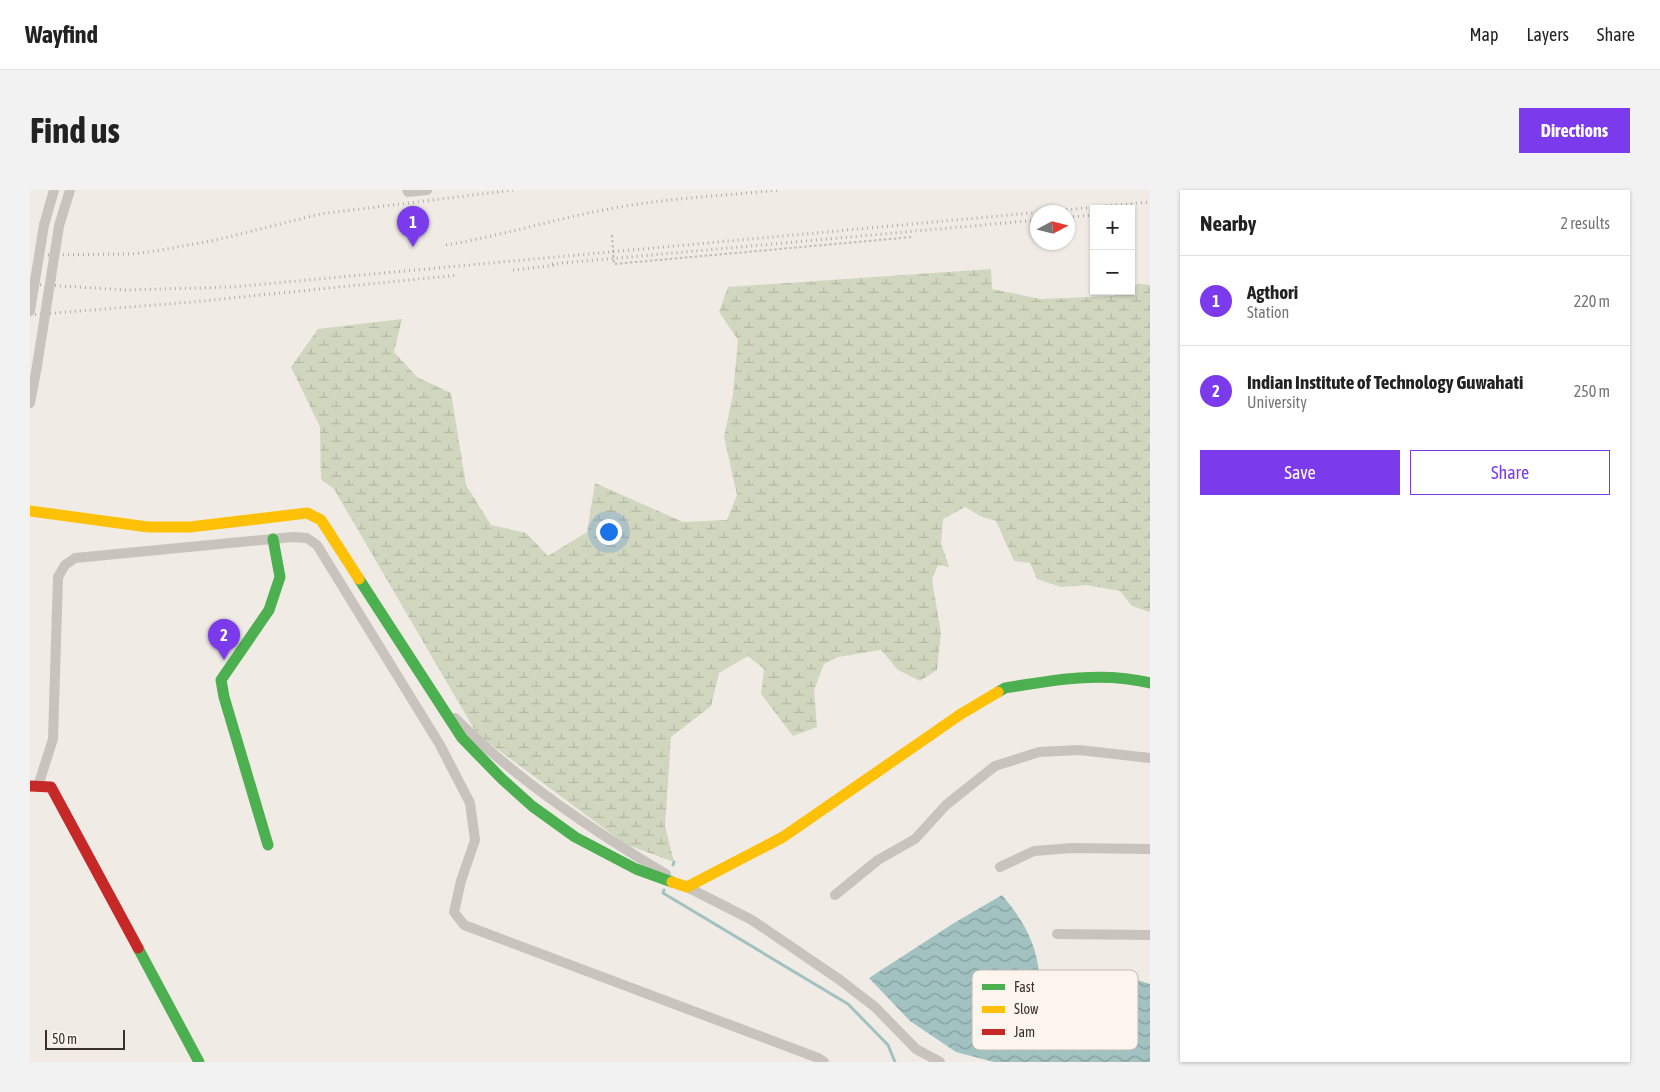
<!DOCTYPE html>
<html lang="en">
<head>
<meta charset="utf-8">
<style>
	:root { --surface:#fff; --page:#f2f2f2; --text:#222; --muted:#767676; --line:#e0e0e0; --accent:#7c3aed }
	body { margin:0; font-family:"Asap Condensed",sans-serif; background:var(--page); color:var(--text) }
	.controls { position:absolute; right:15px; top:15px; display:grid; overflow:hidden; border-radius:0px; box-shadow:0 1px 4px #0004 }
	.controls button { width:45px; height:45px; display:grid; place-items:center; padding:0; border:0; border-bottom:1px solid var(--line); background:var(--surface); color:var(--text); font:25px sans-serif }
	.compass { position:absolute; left:1000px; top:15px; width:45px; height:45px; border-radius:50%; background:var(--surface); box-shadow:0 1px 4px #0004; rotate:83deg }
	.scale { position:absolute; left:15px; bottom:12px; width:80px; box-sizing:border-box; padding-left:5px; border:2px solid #3b302b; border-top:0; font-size:14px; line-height:18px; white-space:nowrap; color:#3b302b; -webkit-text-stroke:4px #fbf5ee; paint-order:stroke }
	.you { position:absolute; left:578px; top:341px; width:18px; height:18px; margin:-12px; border:4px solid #fff; border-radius:50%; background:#1a73e8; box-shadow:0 0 0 8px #1a73e833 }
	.badge { display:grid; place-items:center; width:32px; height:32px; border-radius:50%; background:var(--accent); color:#fff; font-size:16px; font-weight:700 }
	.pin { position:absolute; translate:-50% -41px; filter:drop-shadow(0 1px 2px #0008) }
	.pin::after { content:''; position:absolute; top:26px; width:18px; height:15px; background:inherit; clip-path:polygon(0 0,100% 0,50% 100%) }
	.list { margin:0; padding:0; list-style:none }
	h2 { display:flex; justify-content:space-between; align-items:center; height:65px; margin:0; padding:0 20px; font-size:21px }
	h2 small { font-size:16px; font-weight:400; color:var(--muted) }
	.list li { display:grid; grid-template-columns:32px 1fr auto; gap:15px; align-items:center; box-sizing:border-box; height:90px; padding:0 20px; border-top:1px solid var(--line) }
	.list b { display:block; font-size:19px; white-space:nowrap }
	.list p { margin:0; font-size:16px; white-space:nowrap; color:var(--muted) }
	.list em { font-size:16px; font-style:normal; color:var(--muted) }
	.actions { display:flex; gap:10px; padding:15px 20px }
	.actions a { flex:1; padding:11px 0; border:1px solid var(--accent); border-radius:0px; text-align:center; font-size:18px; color:var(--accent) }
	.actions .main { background:var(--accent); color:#fff }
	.map { position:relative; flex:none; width:1120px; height:872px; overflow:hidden; border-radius:0px }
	header { display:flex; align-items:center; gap:30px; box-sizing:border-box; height:70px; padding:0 25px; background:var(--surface); border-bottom:1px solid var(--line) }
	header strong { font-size:24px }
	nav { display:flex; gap:28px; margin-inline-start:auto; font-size:18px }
	.intro { display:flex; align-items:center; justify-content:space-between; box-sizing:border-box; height:120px; padding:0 30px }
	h1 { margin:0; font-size:35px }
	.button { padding:12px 22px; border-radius:0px; background:var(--accent); color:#fff; font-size:18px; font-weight:700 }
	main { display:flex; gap:30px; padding:0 30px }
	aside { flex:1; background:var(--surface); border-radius:0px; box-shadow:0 1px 4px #0004 }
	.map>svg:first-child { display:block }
</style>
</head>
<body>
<header>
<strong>Wayfind</strong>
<nav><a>Map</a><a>Layers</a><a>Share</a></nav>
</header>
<div class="intro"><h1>Find us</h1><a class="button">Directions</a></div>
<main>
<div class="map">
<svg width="1120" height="872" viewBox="0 0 1120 872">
	<defs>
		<pattern id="wetland-marsh" width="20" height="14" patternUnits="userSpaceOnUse" patternTransform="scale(1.25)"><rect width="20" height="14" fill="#d1d6bf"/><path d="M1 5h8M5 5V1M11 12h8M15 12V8" fill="none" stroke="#b4b8a4"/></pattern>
		<pattern id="water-waves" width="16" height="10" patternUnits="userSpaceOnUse" patternTransform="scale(1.25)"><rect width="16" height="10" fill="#a1c2c1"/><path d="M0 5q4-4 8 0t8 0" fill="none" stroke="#849e9d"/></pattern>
	</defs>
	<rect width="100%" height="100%" fill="#f0ebe5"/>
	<path fill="url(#wetland-marsh)" d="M961,79L962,99L1011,109L1083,106L1092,101H1101V97L1108,94L1120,95V422L1102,416L1090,401L1056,395L1031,397L1007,389L1000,373L984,371L966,331L950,326L935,317L913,329L911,353L919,377L908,375L902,390L911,443L907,480L890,491L868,480L851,460L808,467L794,474L784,500L787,537L763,546L731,504L734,479L718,466L689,483L681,516L641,547L635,636L644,672L595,654L447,544L304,299L291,289L290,237L261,177L288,139L372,129L364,162L387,187L421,203L436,295L461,335L496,343L518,366L557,342L565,293L653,332L697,330L707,305L694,247L703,204L708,150L689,122L698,97Z"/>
	<path fill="url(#water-waves)" d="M972,705C992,729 1005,750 1009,781L1033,798L1052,789L1078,797L1101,788L1120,794V872H964L926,862L880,831L839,788L924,733Z"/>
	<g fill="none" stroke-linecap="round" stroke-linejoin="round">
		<g stroke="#a1c2c1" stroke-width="3">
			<path d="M643,675L644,672"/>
			<path d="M634,700L633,703L818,814L858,855L865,872"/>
		</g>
		<path stroke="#c2bbb6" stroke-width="2" stroke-dasharray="2.5 2.5" stroke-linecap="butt" d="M582,45L584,74L882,47"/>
		<g stroke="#c9c3be" stroke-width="10">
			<path d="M377,0L378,2L397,0"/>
			<path d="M14,35L24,0"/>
			<path d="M29,36L40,0"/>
			<path d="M0,213L7,176"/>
			<path d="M425,528C485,589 563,641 636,684"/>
			<path d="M8,596L23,549L28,387L35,375L45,368L263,347L277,348L287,355L410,555L440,613L445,650L431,691L424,722L434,735L788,868L794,872"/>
			<path d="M970,677L1004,661L1042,658L1120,659"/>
			<path d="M655,696L722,730L810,790L845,817L886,859L910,872"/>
			<path d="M805,705L848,670L885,649L916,615L965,576L1009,562L1049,560L1120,568"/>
			<path d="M1027,744L1120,745"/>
		</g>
		<g stroke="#4caf50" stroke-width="11">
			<path d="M329,389L432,548L472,589L502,616L545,647L606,679L642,692"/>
			<path d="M968,502L975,498C1022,490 1073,481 1120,493"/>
			<path d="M238,655L194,507L191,490L239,420L250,387L243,349"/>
			<path d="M108,758L169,872"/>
		</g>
		<g stroke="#ffc107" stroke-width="11">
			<path d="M0,321L118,337H160L277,323L291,330L329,389"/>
			<path d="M642,692L657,697L753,647L931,524L968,502"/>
		</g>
		<path stroke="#c62828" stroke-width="11" d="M0,596L21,597L108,758"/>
		<g stroke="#b1aca8" stroke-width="3" stroke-dasharray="1 4" stroke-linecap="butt">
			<path d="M1038,27L1064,25"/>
			<path d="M416,55C471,46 524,29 579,19C635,8 692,6 749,0"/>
			<path d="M13,65L102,64L131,60L186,50L290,24L483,0"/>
			<path d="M522,74L1008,30"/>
			<path d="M483,80L528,75"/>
			<path d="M0,94L96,100L202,97L1120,12"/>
			<path d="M0,125L162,112L428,85"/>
		</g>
		<g stroke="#c9c3be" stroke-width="10">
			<path d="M0,121L14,35"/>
			<path d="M7,176L29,36"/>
		</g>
	</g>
	<rect x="942" y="780" width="166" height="80" rx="8" fill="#fbf5ee" stroke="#c1bab4" stroke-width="1"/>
	<rect x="952" y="794" width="23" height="6" fill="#4caf50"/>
	<rect x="952" y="816" width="23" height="7" fill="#ffc107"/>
	<rect x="952" y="839" width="23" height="6" fill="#c62828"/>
	<g font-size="14" fill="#3b302b">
		<text x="984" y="802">Fast</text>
		<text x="984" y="824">Slow</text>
		<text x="984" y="847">Jam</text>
	</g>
</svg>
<div class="controls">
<button>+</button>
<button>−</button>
</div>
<svg class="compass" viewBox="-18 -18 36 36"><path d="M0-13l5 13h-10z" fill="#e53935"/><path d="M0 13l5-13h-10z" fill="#767676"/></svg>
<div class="scale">50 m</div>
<div class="you"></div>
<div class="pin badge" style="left:383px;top:57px">1</div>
<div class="pin badge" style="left:194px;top:470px">2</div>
</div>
<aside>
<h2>Nearby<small>2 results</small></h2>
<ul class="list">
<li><span class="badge">1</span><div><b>Agthori</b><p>Station</p></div><em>220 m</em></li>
<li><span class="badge">2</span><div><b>Indian Institute of Technology Guwahati</b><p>University</p></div><em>250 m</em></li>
</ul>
<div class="actions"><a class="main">Save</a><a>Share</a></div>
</aside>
</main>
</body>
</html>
